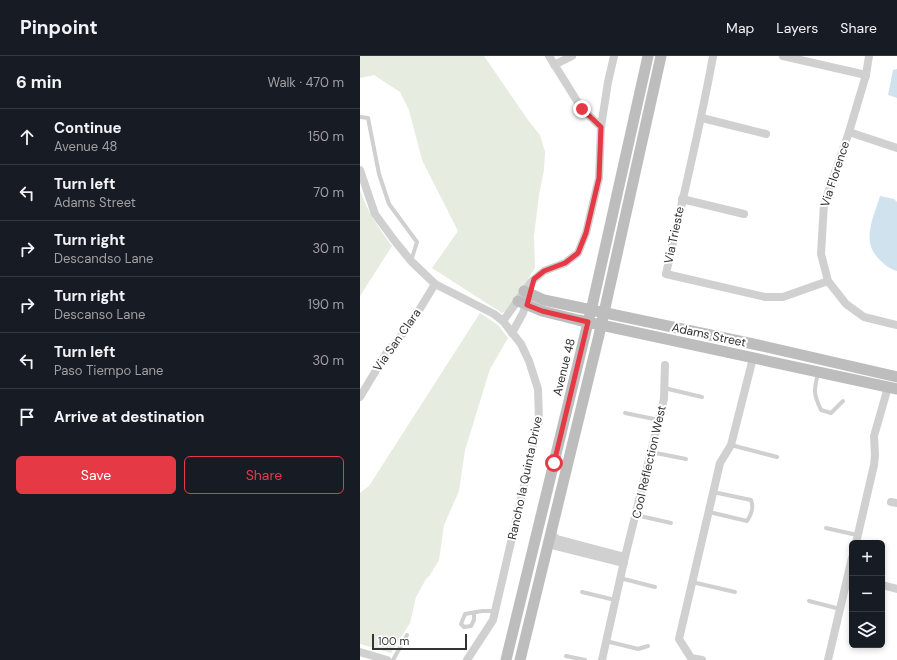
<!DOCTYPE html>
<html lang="en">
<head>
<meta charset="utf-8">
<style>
	:root { --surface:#171b24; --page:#20242c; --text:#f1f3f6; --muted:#9ea1a6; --line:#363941; --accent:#e63946 }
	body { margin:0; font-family:"DM Sans",sans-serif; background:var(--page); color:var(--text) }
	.controls { position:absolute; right:12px; bottom:12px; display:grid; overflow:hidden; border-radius:6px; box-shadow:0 2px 6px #0003 }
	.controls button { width:36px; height:36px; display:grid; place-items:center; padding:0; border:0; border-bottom:1px solid var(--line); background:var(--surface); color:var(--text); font:20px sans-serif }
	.scale { position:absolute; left:12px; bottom:10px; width:95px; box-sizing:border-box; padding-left:4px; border:2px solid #333; border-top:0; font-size:11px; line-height:14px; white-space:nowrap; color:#333; -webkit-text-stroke:3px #fff; paint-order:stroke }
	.stop { position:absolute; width:12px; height:12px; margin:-9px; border:3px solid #e63946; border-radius:50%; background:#fff }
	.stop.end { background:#e63946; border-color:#fff; box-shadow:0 1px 4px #0008 }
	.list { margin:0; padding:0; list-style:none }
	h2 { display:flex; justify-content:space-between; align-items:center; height:52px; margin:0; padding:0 16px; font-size:17px }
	h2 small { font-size:13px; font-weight:400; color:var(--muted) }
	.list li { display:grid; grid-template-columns:26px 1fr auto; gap:12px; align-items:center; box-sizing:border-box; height:56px; padding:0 16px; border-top:1px solid var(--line) }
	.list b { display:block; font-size:15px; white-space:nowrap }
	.list p { margin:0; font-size:13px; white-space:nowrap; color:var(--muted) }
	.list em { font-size:13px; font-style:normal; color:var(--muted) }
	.actions { display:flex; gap:8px; padding:12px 16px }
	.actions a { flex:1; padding:9px 0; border:1px solid var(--accent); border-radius:6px; text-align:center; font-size:14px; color:var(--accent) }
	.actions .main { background:var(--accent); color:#fff }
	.icon { flex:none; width:22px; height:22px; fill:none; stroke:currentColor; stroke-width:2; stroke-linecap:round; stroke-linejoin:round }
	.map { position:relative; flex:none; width:537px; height:604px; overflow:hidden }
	header { display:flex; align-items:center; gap:24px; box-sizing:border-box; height:56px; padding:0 20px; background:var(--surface); border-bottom:1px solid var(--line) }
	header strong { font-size:19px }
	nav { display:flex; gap:22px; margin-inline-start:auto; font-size:14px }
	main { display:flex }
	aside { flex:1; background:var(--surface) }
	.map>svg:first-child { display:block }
</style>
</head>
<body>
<header>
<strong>Pinpoint</strong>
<nav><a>Map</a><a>Layers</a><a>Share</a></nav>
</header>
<main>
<aside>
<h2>6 min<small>Walk · 470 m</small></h2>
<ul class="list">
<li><svg class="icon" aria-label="ahead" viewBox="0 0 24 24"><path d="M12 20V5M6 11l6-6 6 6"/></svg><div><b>Continue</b><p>Avenue 48</p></div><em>150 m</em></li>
<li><svg class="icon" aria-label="left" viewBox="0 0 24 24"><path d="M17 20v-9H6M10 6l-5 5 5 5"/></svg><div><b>Turn left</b><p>Adams Street</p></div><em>70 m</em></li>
<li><svg class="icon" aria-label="right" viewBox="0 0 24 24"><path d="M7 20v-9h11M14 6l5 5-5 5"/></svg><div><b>Turn right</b><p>Descandso Lane</p></div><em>30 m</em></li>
<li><svg class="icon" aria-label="right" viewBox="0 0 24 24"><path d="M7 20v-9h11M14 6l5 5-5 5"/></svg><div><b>Turn right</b><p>Descanso Lane</p></div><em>190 m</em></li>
<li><svg class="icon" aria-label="left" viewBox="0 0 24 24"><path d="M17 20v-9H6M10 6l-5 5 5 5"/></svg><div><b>Turn left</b><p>Paso Tiempo Lane</p></div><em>30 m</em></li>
<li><svg class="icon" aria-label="arrive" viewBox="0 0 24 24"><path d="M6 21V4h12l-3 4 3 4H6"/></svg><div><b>Arrive at destination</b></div></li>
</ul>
<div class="actions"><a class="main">Save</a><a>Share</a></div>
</aside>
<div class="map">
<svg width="537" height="604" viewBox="0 0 537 604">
	<rect width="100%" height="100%" fill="#fff"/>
	<g fill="#e6ecdf">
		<path d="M0,0H124L168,64L180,79L185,96L184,114L179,139L174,180L175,212L149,253L142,257L72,212L98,175L62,104L49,54L40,36L14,19L0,22Z"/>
		<path d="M0,134C7,155 19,173 32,190L0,240Z"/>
		<path d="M120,257L138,269L148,282L130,313L105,394L99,435L84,469L79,504L70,519L66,523L56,541L50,567L31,597L0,588V437L9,430Z"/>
	</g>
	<g fill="#cfe2ee">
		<path d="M537,13V42L528,39L533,14Z"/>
		<path d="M520,140L534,143L537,146V215C530,213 526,210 521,205C500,187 513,163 520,140Z"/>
	</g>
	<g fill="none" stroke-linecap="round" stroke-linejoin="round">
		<g stroke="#d0d0d0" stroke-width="4">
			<path d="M0,61L8,62L19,118L29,148L57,186L51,205"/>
			<path d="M458,317C454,334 453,337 461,354L471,357L483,345"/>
			<path d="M304,332L342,341"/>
			<path d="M265,357L299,364"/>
			<path d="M371,389L417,401"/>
			<path d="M291,396L326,403"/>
			<path d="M349,456L387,465C391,459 394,451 391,444L353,436"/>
			<path d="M276,459L311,467"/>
			<path d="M466,472L497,479"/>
			<path d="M260,522L295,531"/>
			<path d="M332,526L375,536"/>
			<path d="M222,536L255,544"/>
			<path d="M449,545L480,553"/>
			<path d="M114,556V564L111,570L104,571L101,568L105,558L122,555H135"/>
			<path d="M246,585L278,593L288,590"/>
			<path d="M206,600L225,604"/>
			<path d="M33,604L47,579"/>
		</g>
		<g stroke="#d0d0d0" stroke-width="8">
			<path d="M189,0L222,53L241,71"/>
			<path d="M353,0C340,73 322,145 306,218L405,241H423L468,225"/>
			<path d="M423,0L506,19"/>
			<path d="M509,0L506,19L489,76L464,148L461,198L468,225L486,248L504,261L537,269"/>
			<path d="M194,9L212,0"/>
			<path d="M342,62L406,78"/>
			<path d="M489,76L537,92"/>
			<path d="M0,114L15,158L34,184L51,205L75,228L134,258L143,265L161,288L169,305L178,333L179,365L133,564L107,604"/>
			<path d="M322,143L384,158"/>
			<path d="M143,265L171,226L184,215L205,207L218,197L226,177L239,122L241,71L248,26L254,0"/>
			<path d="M152,277L163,257L168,243"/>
			<path d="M0,341L27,296L50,269L75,228"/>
			<path d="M531,446L537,447"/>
			<path d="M191,474L193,480L197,483L265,501"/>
			<path d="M496,487L514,409L515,399L514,380L528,331"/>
			<path d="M188,488L264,507"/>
			<path d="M522,529L537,533"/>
			<path d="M0,596L27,604"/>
			<path d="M242,604L265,501L304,343L305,309"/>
			<path d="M342,604L331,602L319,583L360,407L371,389L393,302"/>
			<path d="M468,604L492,502"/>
		</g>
		<g stroke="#bdbdbd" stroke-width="11">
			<path d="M164,235L184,244L398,289L537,321"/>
			<path d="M158,245L182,255L218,264L537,333"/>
			<path d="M146,604L233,246L288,0"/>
			<path d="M160,604L239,279L301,0"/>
		</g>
	</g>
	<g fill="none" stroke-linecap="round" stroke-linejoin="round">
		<path stroke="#e63946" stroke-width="5" d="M194,407L228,266L182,255L167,249L174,223L184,215L205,207L218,197L226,177L239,122L241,71L222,53"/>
	</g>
	<g text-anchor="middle" stroke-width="4" stroke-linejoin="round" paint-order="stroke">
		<g font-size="12" fill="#333" stroke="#fff">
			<text transform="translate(475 118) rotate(-72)" y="4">Via Florence</text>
			<text transform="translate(314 179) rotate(-78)" y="4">Via Trieste</text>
			<text transform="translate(349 279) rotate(12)" y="4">Adams Street</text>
			<text transform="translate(37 284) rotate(-55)" y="4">Via San Clara</text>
			<text transform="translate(204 311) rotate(-76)" y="4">Avenue 48</text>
			<text transform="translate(289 406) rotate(-77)" y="4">Cool Reflection West</text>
			<text transform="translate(165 422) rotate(-78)" y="4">Rancho la Quinta Drive</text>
		</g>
	</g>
</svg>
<div class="controls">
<button>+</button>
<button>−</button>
<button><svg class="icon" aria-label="layers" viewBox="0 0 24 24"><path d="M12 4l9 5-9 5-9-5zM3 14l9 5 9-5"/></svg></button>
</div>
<div class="scale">100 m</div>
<div class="stop" style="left:194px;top:407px"></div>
<div class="stop end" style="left:222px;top:53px"></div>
</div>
</main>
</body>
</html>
